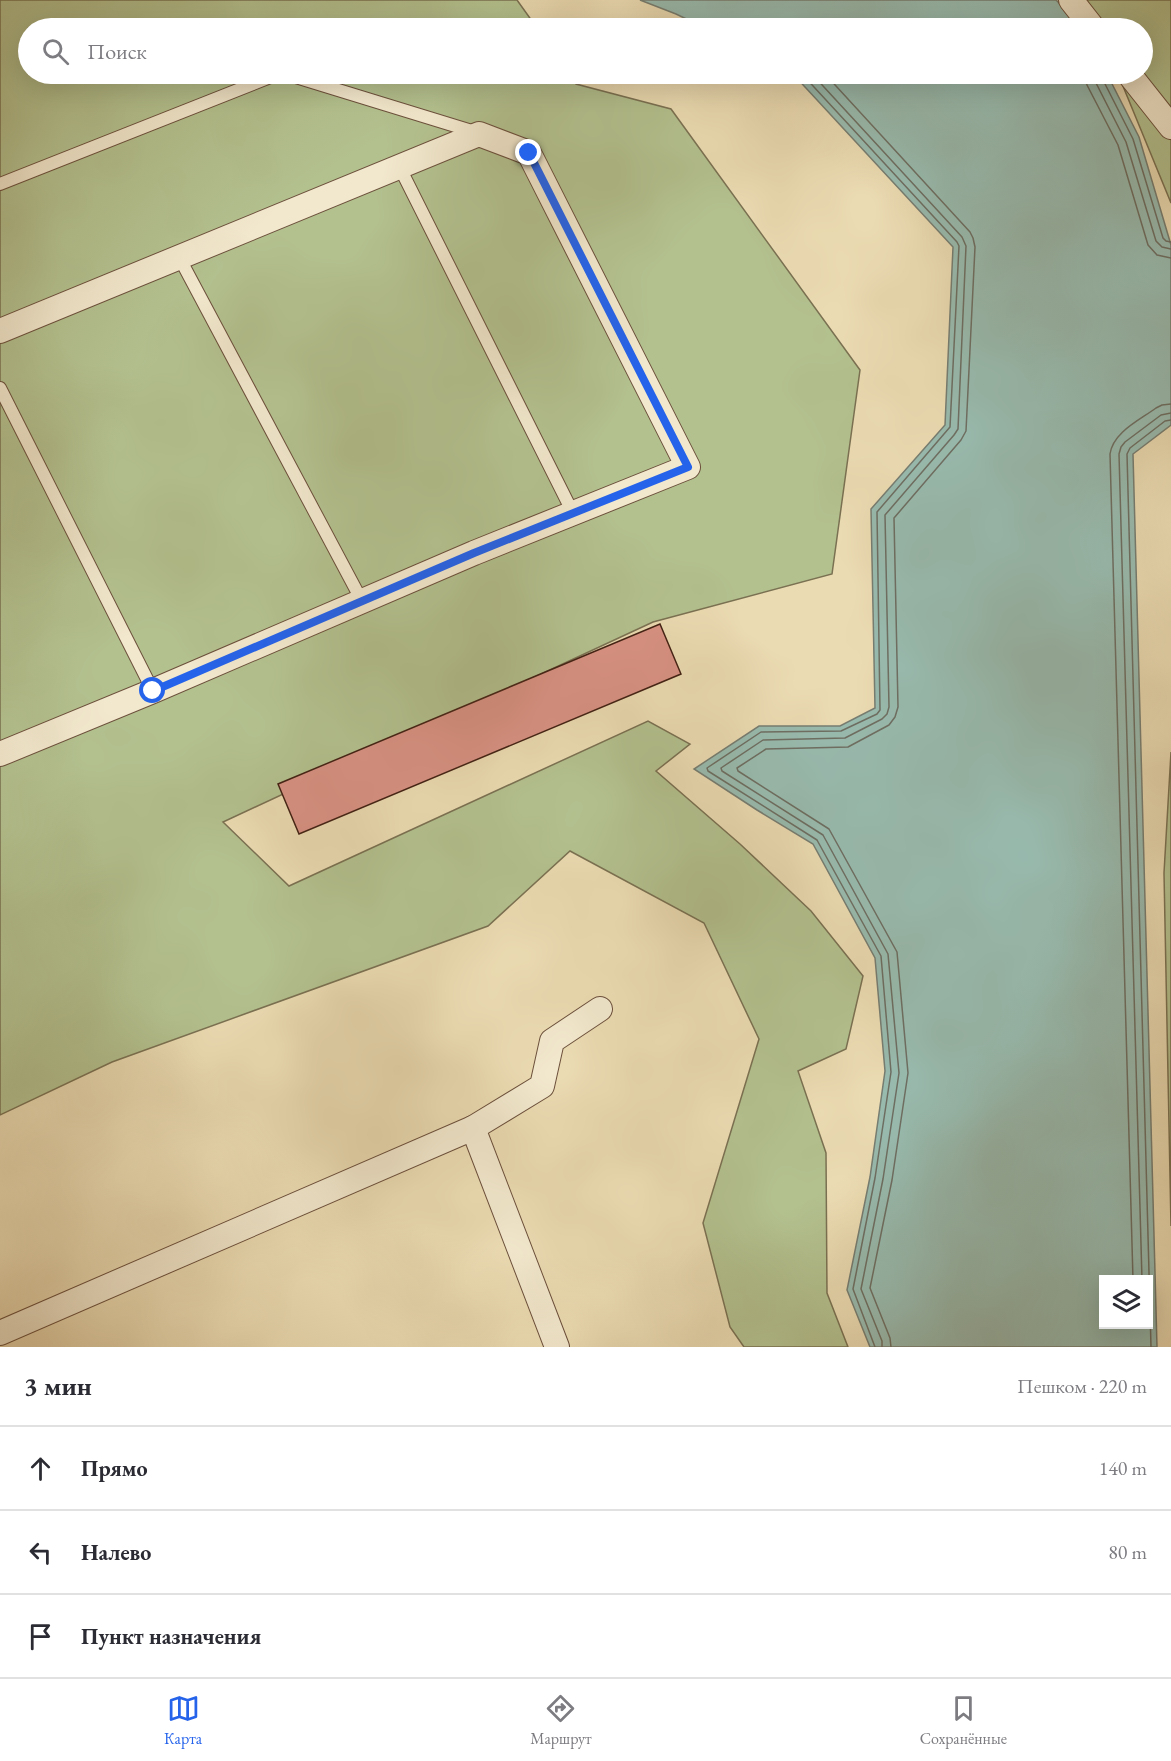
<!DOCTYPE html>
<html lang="ru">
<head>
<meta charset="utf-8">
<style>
	:root { --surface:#fff; --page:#f2f2f3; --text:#2b2b33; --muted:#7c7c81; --line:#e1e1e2; --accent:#2563eb }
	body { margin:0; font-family:"EB Garamond",serif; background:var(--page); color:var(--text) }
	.controls { position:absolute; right:18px; bottom:18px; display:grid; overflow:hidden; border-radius:0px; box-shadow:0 6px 24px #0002 }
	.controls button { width:54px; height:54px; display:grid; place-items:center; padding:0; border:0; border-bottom:2px solid var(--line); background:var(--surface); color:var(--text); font:30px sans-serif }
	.stop { position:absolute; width:18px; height:18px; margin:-14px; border:4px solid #2563eb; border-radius:50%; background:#fff }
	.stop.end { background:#2563eb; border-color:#fff; box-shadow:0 2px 6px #0008 }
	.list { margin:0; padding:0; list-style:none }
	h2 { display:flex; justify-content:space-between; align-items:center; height:78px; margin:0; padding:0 24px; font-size:26px }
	h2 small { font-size:20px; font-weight:400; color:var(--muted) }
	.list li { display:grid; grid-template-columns:39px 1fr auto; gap:18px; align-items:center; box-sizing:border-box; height:84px; padding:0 24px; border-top:2px solid var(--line) }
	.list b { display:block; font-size:22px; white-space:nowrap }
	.list em { font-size:20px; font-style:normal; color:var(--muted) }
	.icon { flex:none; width:33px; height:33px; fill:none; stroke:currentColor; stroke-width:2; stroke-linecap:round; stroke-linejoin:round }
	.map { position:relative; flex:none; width:1171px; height:1347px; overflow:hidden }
	.search { position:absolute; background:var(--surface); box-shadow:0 6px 24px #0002; left:18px; right:18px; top:18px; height:66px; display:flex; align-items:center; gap:15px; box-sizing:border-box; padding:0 21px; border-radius:33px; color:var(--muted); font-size:22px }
	.sheet { height:330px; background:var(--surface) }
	nav { display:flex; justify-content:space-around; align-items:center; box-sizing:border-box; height:84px; border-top:2px solid var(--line); background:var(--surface); font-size:16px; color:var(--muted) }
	nav a { display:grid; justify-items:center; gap:3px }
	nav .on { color:var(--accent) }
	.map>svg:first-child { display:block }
</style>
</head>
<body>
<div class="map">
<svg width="1171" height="1347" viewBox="0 0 1171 1347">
	<rect width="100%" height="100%" fill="#ebdbb2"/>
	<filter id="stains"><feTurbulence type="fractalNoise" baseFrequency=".00333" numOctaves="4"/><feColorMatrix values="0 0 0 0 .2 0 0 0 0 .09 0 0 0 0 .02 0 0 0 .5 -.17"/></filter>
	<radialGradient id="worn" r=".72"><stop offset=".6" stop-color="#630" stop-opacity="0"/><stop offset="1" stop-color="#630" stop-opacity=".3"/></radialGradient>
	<g fill="#b3c18f" stroke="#7a7152" stroke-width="1.5">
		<path d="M0,0H517L537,28H28V74H568L576,84L671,109L860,370L832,574L653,622L223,822L289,886L648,721L690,744L656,771L740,844L811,911L863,976L846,1049L798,1071L826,1153L827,1293L848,1347H744L730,1327L703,1223L759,1039L704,923L570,851L488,926L112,1062L0,1115Z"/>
		<path d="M1060,0H1171V203L1118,74H1142V28H1086Z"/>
		<path d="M1171,752V1226L1164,873Z"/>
	</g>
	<g fill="#98bbaf" stroke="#767d71" stroke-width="1.5" fill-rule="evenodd">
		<path d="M640,0H1056L1084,28H705L676,14Z"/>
		<path d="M793,74H1107L1139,137L1171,245V425L1133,454L1157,1347H870L847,1290L870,1177L885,1071L875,958L813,844L757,810L694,769L759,726H840L875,708L871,509L945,425L953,247ZM1104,1280H1148V1324H1104Z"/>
	</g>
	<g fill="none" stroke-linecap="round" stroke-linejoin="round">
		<g stroke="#6d6e62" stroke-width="1.5">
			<path d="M802,74L957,242L959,246L950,427L877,512L880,710L877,714L841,731L761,732L707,768L708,771L817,840L881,956L891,1072L875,1178L853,1289L875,1347"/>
			<path d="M812,74L962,237L966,246L958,429L954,435L885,515L889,707L887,714L882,719L845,738L763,740L721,768L722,771L823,835L888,954L899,1073L883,1179L861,1289L882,1341V1347"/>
			<path d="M825,74L970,232L973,238L975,247L966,431L961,440L894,518L898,707L895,717L889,725L848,747L766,749L737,768L738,771L829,829L897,952L908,1073L892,1180L870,1288L890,1338L891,1347"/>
			<path d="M1085,74L1087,85L1118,145L1148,245L1157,255L1171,258"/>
			<path d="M1094,74L1095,81L1126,142L1156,241L1162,247L1171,249"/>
			<path d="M1102,74V78L1133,139L1163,238L1166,241L1171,242"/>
			<path d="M1133,1280L1110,454C1113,432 1140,420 1156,408L1162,405L1171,404"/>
			<path d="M1142,1280L1119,454L1121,447L1125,442L1161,415L1171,413"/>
			<path d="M1151,1347L1127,454L1130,448L1165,421L1171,420"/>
		</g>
	</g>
	<path fill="#d99284" stroke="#422114" stroke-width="1.5" d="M660,624L681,674L299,834L278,784Z"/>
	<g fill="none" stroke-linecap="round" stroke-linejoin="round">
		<g stroke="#6c503c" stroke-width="14">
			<g id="lane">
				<path d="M286,74L475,132"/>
				<path d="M399,166L573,513"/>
				<path d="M0,184L278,74"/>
				<path d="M179,257L362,601"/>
				<path d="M0,388L153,691"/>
			</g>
		</g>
		<g stroke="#6c503c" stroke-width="26">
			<g id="street">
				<path d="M1071,0L1093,28"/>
				<path d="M1129,74L1171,127"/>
				<path d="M0,331L479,134L529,153L688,467L474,553L153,691L0,754"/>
				<path d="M473,1128L557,1347"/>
				<path d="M0,1333L473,1128L542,1086L552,1041L600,1009"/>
			</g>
		</g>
		<use href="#lane" stroke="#f2e8cd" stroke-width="12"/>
		<use href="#street" stroke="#f2e8cd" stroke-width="24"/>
	</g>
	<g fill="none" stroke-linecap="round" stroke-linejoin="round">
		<path stroke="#2563eb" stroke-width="8" d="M153,691L474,553L688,467L529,153"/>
	</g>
	<rect width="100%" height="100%" filter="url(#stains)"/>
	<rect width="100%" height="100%" fill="url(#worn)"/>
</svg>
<div class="controls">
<button><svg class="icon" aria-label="layers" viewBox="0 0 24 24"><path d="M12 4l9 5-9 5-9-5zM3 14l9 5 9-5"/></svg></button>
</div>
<div class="stop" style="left:153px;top:691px"></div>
<div class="stop end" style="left:529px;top:153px"></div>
<div class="search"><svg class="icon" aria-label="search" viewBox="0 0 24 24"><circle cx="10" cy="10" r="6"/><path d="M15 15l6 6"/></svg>Поиск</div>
</div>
<section class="sheet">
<h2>3 мин<small>Пешком · 220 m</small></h2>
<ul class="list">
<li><svg class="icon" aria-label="ahead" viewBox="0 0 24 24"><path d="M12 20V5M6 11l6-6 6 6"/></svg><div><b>Прямо</b></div><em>140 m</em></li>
<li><svg class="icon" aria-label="left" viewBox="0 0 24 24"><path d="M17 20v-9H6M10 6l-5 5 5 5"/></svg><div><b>Налево</b></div><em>80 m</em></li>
<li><svg class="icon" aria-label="arrive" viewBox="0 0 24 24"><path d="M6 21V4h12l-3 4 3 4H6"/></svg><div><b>Пункт назначения</b></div></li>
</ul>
</section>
<nav>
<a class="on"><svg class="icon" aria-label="map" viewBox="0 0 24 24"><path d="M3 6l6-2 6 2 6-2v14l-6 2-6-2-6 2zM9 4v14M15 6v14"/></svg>Карта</a>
<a><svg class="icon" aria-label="directions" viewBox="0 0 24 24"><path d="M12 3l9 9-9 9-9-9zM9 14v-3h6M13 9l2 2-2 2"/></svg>Маршрут</a>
<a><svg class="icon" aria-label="saved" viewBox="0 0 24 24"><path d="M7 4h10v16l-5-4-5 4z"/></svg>Сохранённые</a>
</nav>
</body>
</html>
